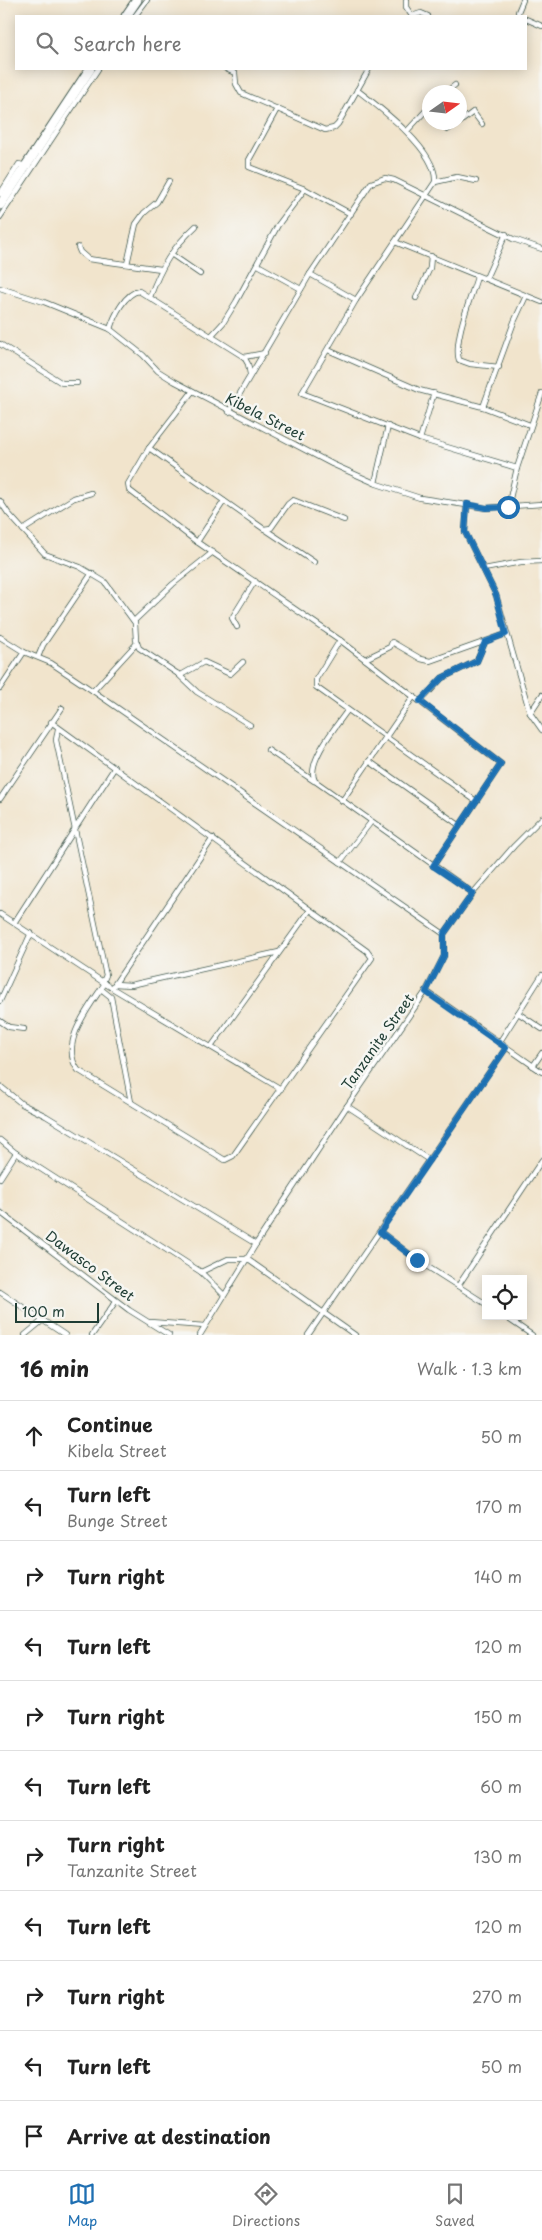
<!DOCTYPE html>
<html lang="en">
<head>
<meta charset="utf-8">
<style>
	:root { --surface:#fff; --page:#f2f2f2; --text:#222; --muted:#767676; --line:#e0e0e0; --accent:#1f6fb2 }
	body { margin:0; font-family:"Playpen Sans",sans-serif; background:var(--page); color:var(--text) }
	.controls { position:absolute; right:15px; bottom:15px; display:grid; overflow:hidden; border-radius:0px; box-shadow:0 2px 12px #0003 }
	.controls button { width:45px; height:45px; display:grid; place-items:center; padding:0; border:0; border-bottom:1px solid var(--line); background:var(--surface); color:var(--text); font:25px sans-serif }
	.compass { position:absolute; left:422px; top:85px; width:45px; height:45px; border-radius:50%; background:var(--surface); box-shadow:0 2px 12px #0003; rotate:76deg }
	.scale { position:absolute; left:15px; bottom:12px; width:84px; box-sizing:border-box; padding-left:5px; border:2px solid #1f3d34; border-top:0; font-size:14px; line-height:18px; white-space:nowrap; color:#1f3d34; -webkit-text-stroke:4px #f6f6f2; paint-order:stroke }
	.stop { position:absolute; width:15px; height:15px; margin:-11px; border:4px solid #1f6fb2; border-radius:50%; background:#fff }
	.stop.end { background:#1f6fb2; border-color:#fff; box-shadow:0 1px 5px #0008 }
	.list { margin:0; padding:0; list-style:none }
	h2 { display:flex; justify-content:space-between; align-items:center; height:65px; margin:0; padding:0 20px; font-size:21px }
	h2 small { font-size:16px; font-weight:400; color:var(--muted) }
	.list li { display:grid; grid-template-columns:32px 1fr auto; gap:15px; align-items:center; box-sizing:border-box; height:70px; padding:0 20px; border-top:1px solid var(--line) }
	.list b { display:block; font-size:19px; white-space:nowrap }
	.list p { margin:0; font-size:16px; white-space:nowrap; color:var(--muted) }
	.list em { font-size:16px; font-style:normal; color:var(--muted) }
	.icon { flex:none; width:28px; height:28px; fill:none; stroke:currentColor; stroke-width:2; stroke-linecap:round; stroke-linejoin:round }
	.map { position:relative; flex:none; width:542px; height:1335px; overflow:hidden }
	.search { position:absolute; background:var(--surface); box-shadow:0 2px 12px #0003; left:15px; right:15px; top:15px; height:55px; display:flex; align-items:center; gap:12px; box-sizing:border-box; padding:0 18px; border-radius:0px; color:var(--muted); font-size:19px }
	.sheet { height:835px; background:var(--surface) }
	nav { display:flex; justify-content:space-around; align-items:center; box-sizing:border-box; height:70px; border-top:1px solid var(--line); background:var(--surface); font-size:14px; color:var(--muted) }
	nav a { display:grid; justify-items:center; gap:2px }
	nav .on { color:var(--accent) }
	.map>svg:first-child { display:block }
</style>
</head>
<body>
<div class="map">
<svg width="542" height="1335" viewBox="0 0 542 1335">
	<rect width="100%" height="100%" fill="#f6f6f2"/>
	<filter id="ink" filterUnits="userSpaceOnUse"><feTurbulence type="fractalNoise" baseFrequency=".02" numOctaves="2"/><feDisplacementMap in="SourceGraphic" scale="10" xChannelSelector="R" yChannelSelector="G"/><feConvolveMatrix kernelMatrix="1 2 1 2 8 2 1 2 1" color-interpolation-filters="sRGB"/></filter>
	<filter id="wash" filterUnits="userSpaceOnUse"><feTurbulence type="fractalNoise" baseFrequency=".0096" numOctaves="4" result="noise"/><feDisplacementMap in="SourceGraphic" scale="20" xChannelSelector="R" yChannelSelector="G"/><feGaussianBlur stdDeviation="1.12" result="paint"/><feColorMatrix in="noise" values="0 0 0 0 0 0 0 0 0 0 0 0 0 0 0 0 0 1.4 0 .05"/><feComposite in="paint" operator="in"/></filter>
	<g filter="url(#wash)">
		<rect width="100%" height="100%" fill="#f1e4cc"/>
	</g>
	<g filter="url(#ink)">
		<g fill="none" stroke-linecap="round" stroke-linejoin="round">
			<g stroke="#3e564b" stroke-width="6">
				<g id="street">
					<path d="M406,0V7L412,16"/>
					<path d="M135,16L147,0"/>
					<path d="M412,16L421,13L428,16"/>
					<path d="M519,16L518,12L523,0"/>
					<path d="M526,19L542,26"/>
					<path d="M226,69L235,73L236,84L241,93L325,130L334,128L338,124L369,69"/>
					<path d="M357,90C379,107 438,151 435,182L356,300L302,393L420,439L517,468"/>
					<path d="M446,92L455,85"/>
					<path d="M277,109L249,160V167L305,189L351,214"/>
					<path d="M440,122L447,130L459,122"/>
					<path d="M460,122L473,112L482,124"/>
					<path d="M407,131L430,106"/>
					<path d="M435,182L457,177L476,181"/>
					<path d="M0,194L19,164L25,166"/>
					<path d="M0,217L98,69"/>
					<path d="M395,242L542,302"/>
					<path d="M78,247L80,252L88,259L161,269"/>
					<path d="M171,254L200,274"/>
					<path d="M127,264L136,224L144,213L157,202L169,181"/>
					<path d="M258,265L301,289"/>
					<path d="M310,274L356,300"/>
					<path d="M477,277C471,297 453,341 459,360L470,364L499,367"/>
					<path d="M483,279L487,276L506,234"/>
					<path d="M0,288L44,302L110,329L143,355L158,371L174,381L332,464L377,484L420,498L486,508L542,504"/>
					<path d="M150,297C161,267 172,248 196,226"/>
					<path d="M416,298L430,268L431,256"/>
					<path d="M110,329C114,316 125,293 139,291L244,357L265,353"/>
					<path d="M211,336L223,323L236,302L278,225L305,189"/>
					<path d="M0,344L62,383H77"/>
					<path d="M328,350L419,390L483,407L530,425"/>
					<path d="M244,357L248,364L250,374"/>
					<path d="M192,392L149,448L128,484L129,490L197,542L340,640L501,764L433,866"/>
					<path d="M483,407L514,322L526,296"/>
					<path d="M229,412L310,274L371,183L385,178L394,180L513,239L542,249"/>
					<path d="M420,439L434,393"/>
					<path d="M149,448L264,529L271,528L288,504L293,500L344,520"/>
					<path d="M375,483L388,426"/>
					<path d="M0,501L8,513L45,554L80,567L105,582L135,623L136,640L139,648L178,674L181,675L204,662L230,674L243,662"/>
					<path d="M467,504L465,532L496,595L530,713L542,730"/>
					<path d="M508,507L517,468L542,393"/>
					<path d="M23,530L74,498L91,493"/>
					<path d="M266,530L314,562"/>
					<path d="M197,542L224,501"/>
					<path d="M484,569L521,562L542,561"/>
					<path d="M134,621L173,584L213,552"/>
					<path d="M237,627L232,618L255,581"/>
					<path d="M0,637L24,652L51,663L93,691L444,934"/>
					<path d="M340,640L316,679V687L476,801"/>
					<path d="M38,657L43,645L92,573"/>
					<path d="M365,659L390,647L392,642L421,659L430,661L506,634"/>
					<path d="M178,674L197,692L250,725"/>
					<path d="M0,688L24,652"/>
					<path d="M93,691L137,643"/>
					<path d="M421,701L442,678L477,661L485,642"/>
					<path d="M347,711C337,725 305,763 315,781L473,893"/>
					<path d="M530,713L542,695"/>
					<path d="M51,722L367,951L372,958L233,1156L225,1160L78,1070C58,1043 91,1005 105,983"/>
					<path d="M58,729L56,740L105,971L106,975L103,982"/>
					<path d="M268,750L314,781"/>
					<path d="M369,761L459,825"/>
					<path d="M0,799L62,708"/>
					<path d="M342,801L414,696"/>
					<path d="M340,862L371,822"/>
					<path d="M0,914L112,988L281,1089"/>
					<path d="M14,923L115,767"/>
					<path d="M115,984L131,985L279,952"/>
					<path d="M112,988L213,838"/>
					<path d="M101,989L111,997L131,1102"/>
					<path d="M426,991L542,1072"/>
					<path d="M0,1001L31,933"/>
					<path d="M518,1013L542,1029"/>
					<path d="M0,1021L9,1027L24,1029"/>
					<path d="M499,1043L542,975"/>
					<path d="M211,1047L310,910"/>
					<path d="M533,1066L542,1053"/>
					<path d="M0,1086L22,1104L46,1116L256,1244"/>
					<path d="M347,1106L429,1160"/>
					<path d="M0,1140L16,1153L201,1272L224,1295"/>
					<path d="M0,1178L16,1153"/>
					<path d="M0,1212L129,1310L169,1335"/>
					<path d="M381,1232L417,1260L486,1304"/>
					<path d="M201,1272L228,1259H247L355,1335"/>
					<path d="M458,1286L542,1160"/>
					<path d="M0,1292L65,1335"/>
					<path d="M504,1316L532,1335"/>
					<path d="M150,1322L205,1326"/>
					<path d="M25,1335L42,1321"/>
					<path d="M92,1335L116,1301"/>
					<path d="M200,1335L256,1244L347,1106L426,991L444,956V934L473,893L514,846L542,818"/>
					<path d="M308,1335L506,1048"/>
				</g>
			</g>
			<g stroke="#3e564b" stroke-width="11">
				<g id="highway">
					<path d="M126,16L137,0"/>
					<path d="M0,205L90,69"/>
				</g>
			</g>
			<use href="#street" stroke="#fff" stroke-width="4.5"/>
			<use href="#highway" stroke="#fff" stroke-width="9"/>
		</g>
	</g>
	<g fill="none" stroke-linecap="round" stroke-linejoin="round" filter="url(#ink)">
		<path stroke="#1f6fb2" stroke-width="6" d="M417,1260L380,1232L506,1048L426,992L444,956V934L473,893L433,866L501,764L420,701L442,678L477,661L485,642L506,634L496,595L465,532L467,504L486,508L508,507"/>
	</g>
	<g text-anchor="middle" stroke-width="5" stroke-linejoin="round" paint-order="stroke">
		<g font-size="14" fill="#1f3d34" stroke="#f6f6f2">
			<text transform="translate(265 417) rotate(27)" y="5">Kibela Street</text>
			<text transform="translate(378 1042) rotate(-55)" y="5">Tanzanite Street</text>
			<text transform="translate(90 1266) rotate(37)" y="5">Dawasco Street</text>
		</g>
	</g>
</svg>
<div class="controls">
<button><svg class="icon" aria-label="locate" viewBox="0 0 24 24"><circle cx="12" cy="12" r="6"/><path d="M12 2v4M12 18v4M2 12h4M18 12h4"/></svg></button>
</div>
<svg class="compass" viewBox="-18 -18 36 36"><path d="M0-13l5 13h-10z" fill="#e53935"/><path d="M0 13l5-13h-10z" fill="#767676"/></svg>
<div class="scale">100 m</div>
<div class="stop" style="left:508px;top:507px"></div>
<div class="stop end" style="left:417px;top:1260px"></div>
<div class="search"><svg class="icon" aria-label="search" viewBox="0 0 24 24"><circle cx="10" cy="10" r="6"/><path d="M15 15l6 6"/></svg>Search here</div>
</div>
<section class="sheet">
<h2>16 min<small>Walk · 1.3 km</small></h2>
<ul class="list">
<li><svg class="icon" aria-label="ahead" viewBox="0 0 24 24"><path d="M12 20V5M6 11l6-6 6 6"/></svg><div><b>Continue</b><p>Kibela Street</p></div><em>50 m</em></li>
<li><svg class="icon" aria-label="left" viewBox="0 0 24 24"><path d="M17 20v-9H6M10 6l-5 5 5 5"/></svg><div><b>Turn left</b><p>Bunge Street</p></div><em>170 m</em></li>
<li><svg class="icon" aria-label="right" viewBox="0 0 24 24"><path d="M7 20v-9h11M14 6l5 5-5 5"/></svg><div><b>Turn right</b></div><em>140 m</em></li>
<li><svg class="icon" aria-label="left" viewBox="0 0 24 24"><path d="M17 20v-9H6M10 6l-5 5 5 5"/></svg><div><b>Turn left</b></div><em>120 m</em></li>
<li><svg class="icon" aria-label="right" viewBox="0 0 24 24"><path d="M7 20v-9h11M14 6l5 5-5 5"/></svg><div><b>Turn right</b></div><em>150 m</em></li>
<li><svg class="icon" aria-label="left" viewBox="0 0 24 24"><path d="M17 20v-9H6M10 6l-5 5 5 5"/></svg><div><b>Turn left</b></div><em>60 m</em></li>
<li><svg class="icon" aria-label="right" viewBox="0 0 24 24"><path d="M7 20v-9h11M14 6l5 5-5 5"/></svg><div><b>Turn right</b><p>Tanzanite Street</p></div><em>130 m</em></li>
<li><svg class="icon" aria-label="left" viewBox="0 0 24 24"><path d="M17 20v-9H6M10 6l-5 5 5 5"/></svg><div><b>Turn left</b></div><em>120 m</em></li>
<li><svg class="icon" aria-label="right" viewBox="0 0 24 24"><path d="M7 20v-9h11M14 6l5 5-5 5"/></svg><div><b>Turn right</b></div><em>270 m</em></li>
<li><svg class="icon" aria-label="left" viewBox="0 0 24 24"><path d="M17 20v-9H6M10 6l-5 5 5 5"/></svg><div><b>Turn left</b></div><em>50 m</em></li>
<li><svg class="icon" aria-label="arrive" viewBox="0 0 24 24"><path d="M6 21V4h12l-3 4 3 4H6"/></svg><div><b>Arrive at destination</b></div></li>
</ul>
</section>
<nav>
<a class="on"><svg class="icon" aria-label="map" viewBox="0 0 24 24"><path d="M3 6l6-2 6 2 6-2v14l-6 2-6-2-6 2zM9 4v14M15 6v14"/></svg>Map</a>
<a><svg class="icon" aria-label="directions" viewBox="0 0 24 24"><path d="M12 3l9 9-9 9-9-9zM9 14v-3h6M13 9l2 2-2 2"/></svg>Directions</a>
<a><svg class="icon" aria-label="saved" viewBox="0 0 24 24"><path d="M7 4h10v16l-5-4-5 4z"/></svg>Saved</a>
</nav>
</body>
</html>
